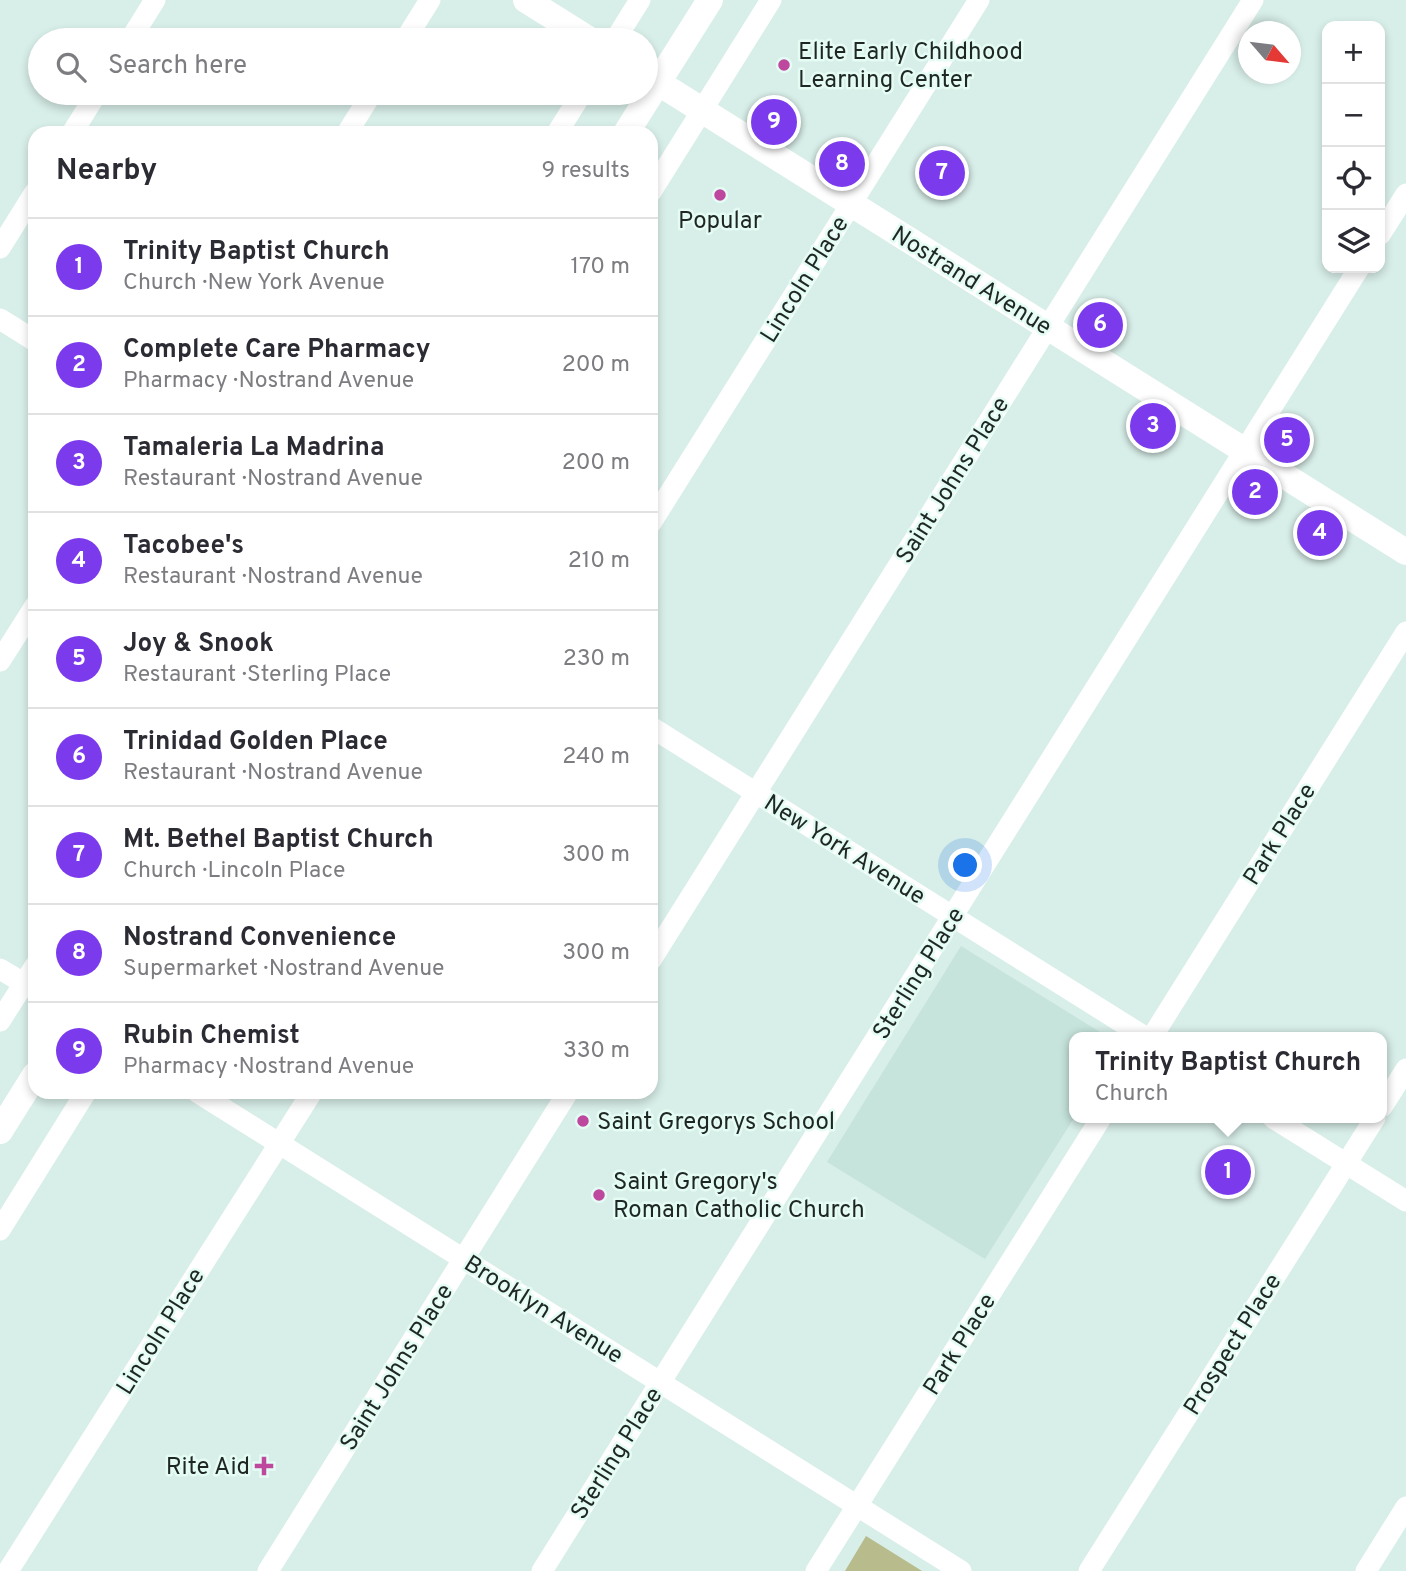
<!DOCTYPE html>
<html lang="en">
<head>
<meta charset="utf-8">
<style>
	:root { --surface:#fff; --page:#f2f2f3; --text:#2b2b33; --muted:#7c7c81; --line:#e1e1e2; --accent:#7c3aed }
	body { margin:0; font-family:Overpass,sans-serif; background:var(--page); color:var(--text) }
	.controls { position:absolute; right:21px; top:21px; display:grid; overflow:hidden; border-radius:14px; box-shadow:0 4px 10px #0003 }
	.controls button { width:63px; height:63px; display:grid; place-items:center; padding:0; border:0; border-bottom:2px solid var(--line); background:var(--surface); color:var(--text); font:35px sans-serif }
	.compass { position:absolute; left:1238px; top:21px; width:63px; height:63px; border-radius:50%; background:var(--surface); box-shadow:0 4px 10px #0003; rotate:118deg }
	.you { position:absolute; left:966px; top:866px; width:24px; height:24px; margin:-18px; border:5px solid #fff; border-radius:50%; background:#1a73e8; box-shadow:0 0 0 10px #1a73e833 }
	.badge { display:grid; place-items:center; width:46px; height:46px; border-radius:50%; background:var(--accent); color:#fff; font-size:23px; font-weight:700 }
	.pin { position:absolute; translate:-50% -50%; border:4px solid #fff; box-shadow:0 2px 7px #0006 }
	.popup { position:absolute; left:1069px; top:1032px; width:318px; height:91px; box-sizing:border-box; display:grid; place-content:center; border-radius:14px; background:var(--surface); filter:drop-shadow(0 2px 5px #0005); font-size:23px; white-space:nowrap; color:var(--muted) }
	.popup b { font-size:26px; color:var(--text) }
	.popup::after { content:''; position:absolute; left:50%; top:100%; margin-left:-14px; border:14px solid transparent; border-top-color:var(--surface) }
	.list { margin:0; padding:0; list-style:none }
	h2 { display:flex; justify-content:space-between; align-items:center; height:91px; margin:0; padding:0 28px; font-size:30px }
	h2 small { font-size:23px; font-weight:400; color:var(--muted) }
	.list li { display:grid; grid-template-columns:46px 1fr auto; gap:21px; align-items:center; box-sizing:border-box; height:98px; padding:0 28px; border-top:2px solid var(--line) }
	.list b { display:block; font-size:26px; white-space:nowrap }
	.list p { margin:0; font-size:23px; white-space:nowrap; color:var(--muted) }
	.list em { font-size:23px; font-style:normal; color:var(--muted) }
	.icon { flex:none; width:38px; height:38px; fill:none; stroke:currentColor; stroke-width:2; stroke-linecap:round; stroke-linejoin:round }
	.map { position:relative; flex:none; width:1406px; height:1571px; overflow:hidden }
	.search { position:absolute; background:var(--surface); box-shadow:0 4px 10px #0003; left:28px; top:28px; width:630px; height:77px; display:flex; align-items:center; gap:18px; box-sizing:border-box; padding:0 24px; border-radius:38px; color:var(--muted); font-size:26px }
	.panel { position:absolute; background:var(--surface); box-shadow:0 4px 10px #0003; left:28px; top:126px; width:630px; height:973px; border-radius:21px }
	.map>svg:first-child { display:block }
</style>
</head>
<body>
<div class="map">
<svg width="1406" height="1571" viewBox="0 0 1406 1571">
	<rect width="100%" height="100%" fill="#d8eee8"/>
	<path fill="#c6e4dc" d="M961,946L1108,1037H1074V1118L985,1259L827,1162Z"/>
	<path fill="#b8bb8c" d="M866,1536L922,1571H845Z"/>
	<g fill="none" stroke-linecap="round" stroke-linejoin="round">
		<g stroke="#fff" stroke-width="21">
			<path d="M130,40L155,0"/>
			<path d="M405,40L430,0"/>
			<path d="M615,40L640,0"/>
			<path d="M72,133L97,93"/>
			<path d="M347,133L372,93"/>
			<path d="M557,133L582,93"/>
			<path d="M651,192L771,0"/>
			<path d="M1380,235L1406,194"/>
			<path d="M0,248L35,192"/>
			<path d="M0,319L35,341"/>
			<path d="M651,523L979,0"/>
			<path d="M0,661L35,606"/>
			<path d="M651,727L1145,1037"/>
			<path d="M651,960L1253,0"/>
			<path d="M0,969L35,990"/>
			<path d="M0,1021L35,966"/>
			<path d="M1152,1037L1406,632"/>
			<path d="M197,1092L961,1571"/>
			<path d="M1382,1107L1406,1069"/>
			<path d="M1273,1118L1406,1201"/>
			<path d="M0,1230L86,1092"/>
			<path d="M8,1571L312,1092"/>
			<path d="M268,1571L568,1092"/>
			<path d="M542,1571L1359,268"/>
			<path d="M816,1571L1101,1118"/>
			<path d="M1089,1571L1375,1118"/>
			<path d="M1366,1571L1406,1507"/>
		</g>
		<g stroke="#fff" stroke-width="26">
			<path d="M526,0L590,40"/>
			<path d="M646,75L1406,552"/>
			<path d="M626,133L710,0"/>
			<path d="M0,1131L35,1075"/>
		</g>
	</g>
	<g fill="#be489e" stroke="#e5fcf5" stroke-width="2.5">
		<circle cx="784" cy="65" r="7"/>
		<circle cx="720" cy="195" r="7"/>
		<circle cx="583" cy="1121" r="7"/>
		<circle cx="599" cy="1195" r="7"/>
		<path d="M260.5 1455.5h7v7h7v7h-7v7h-7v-7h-7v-7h7z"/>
	</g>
	<g text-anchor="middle" stroke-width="5" stroke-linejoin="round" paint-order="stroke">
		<g font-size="24" fill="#1f2725" stroke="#e5fcf5" text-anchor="start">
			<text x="798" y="59">Elite Early Childhood<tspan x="798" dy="28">Learning Center</tspan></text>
			<text x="720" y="228" text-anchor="middle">Popular</text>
			<text x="597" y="1129">Saint Gregorys School</text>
			<text x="613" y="1189">Saint Gregory's<tspan x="613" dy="28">Roman Catholic Church</tspan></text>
			<text x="250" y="1474" text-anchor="end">Rite Aid</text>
		</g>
		<g font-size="24" fill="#1f2725" stroke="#e5fcf5">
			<text transform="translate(804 279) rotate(-58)" y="8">Lincoln Place</text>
			<text transform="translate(972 280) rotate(32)" y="8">Nostrand Avenue</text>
			<text transform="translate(952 480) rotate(-58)" y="8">Saint Johns Place</text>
			<text transform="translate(1279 834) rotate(-58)" y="8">Park Place</text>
			<text transform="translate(845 849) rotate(32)" y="8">New York Avenue</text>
			<text transform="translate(918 973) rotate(-58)" y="8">Sterling Place</text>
			<text transform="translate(544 1309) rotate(32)" y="8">Brooklyn Avenue</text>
			<text transform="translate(160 1331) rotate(-58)" y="8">Lincoln Place</text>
			<text transform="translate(959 1344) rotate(-58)" y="8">Park Place</text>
			<text transform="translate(1232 1344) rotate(-58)" y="8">Prospect Place</text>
			<text transform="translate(396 1367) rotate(-58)" y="8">Saint Johns Place</text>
			<text transform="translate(616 1453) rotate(-58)" y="8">Sterling Place</text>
		</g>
	</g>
</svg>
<div class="controls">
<button>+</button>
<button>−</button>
<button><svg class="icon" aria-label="locate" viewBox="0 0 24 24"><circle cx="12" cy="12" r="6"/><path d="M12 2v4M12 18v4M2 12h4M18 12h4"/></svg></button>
<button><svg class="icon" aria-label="layers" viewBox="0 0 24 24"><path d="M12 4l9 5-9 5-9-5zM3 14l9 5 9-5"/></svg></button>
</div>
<svg class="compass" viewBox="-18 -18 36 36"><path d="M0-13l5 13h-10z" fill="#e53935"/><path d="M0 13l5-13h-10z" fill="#7c7c81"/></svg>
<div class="you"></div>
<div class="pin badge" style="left:1228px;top:1172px">1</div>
<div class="popup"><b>Trinity Baptist Church</b>Church</div>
<div class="pin badge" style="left:1255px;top:492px">2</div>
<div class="pin badge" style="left:1153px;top:426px">3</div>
<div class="pin badge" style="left:1320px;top:533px">4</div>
<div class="pin badge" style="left:1287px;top:440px">5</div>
<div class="pin badge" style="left:1100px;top:325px">6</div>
<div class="pin badge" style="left:942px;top:173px">7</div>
<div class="pin badge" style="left:842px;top:164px">8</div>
<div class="pin badge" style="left:774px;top:122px">9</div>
<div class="search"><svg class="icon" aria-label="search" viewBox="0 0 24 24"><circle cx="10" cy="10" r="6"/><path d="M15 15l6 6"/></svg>Search here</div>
<section class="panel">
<h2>Nearby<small>9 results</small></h2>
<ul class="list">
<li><span class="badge">1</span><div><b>Trinity Baptist Church</b><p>Church · New York Avenue</p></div><em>170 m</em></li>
<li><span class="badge">2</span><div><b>Complete Care Pharmacy</b><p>Pharmacy · Nostrand Avenue</p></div><em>200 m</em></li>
<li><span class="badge">3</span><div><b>Tamaleria La Madrina</b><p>Restaurant · Nostrand Avenue</p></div><em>200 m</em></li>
<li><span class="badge">4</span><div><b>Tacobee's</b><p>Restaurant · Nostrand Avenue</p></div><em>210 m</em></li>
<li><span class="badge">5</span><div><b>Joy &amp; Snook</b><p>Restaurant · Sterling Place</p></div><em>230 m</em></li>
<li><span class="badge">6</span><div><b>Trinidad Golden Place</b><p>Restaurant · Nostrand Avenue</p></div><em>240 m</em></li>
<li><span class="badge">7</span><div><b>Mt. Bethel Baptist Church</b><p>Church · Lincoln Place</p></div><em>300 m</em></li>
<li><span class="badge">8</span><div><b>Nostrand Convenience</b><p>Supermarket · Nostrand Avenue</p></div><em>300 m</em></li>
<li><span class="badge">9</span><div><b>Rubin Chemist</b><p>Pharmacy · Nostrand Avenue</p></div><em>330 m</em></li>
</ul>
</section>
</div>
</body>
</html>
